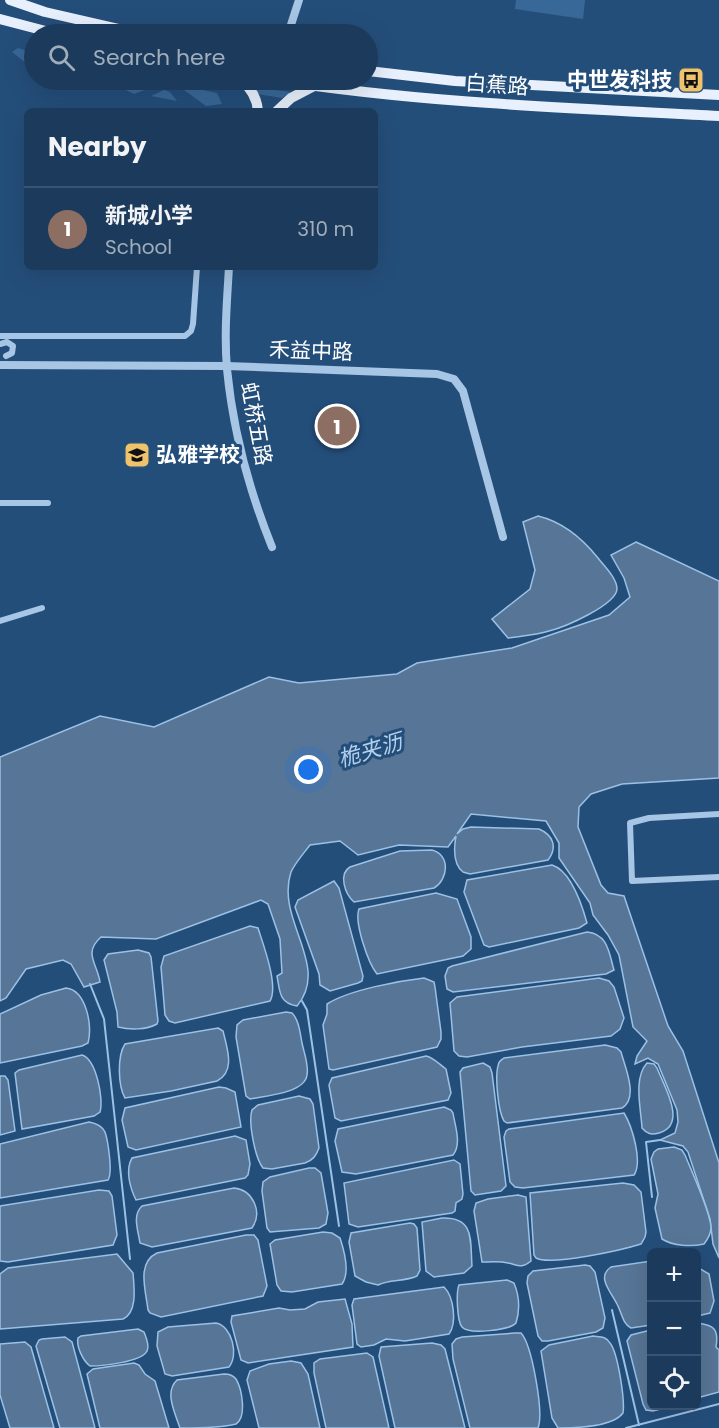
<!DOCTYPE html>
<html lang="en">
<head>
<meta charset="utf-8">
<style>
	:root { --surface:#1b3a5c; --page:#244162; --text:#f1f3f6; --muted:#a0adbb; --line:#395472; --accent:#eec36b }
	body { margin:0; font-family:Poppins,"Noto Sans SC",sans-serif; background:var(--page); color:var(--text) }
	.controls { position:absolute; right:18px; bottom:18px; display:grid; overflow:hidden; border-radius:9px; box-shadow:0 6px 24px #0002 }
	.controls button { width:54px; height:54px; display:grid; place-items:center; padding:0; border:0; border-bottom:2px solid var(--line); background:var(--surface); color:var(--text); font:30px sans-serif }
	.you { position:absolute; left:309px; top:770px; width:21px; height:21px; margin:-15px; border:4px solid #fff; border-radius:50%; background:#1a73e8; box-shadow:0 0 0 9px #1a73e833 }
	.badge { display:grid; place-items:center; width:39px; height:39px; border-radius:50%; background:var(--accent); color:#fff; font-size:20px; font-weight:700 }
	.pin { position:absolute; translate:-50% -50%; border:3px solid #fff; box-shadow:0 2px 6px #0006 }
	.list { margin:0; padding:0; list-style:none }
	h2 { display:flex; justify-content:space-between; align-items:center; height:78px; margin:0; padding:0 24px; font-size:26px }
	h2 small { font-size:20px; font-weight:400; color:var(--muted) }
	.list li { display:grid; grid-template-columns:39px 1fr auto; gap:18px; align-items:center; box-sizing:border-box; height:84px; padding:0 24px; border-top:2px solid var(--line) }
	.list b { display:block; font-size:22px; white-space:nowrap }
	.list p { margin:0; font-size:20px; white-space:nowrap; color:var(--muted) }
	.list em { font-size:20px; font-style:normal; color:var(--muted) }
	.icon { flex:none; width:33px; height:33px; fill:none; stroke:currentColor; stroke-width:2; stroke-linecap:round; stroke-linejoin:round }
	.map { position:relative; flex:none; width:719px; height:1428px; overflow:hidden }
	.search { position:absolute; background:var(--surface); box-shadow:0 6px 24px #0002; left:24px; top:24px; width:354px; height:66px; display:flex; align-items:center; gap:15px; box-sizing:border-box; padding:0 21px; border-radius:33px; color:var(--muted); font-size:22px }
	.panel { position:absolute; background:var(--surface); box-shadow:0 6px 24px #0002; left:24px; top:108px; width:354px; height:162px; border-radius:9px }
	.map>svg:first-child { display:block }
</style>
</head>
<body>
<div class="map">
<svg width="719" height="1428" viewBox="0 0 719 1428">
	<rect width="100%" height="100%" fill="#244e7a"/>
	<g fill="#386898">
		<path d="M516,0H585L583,19L515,9Z"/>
		<path d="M18,48L34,53L33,61L26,63L12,52Z"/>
		<path d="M111,80H155L163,83L134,94L111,83Z"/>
		<path d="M185,86L217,93L222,104L206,106L184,90Z"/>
		<path d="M253,87L291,92L282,98L257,94Z"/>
		<path d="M164,90L170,92L177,101L151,96Z"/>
	</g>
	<g fill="#577596" stroke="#9bc1e5" stroke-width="1.5">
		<path d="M538,516C563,522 582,538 598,558C604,566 617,578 617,589C616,605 565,627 549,631C536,635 522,636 508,638L492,619L530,589L535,570L523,522Z"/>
		<path d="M636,542L719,581V778L622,784L591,794L579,807L578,827L601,885L608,893L624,896L668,1026L683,1051L719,1163V1258L713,1244L710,1219L688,1152L683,1146L660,1140L675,1133L678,1122L677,1110L658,1064L648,1058L635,1064L637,1056L647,1041L633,1027L619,955L608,935L593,915L590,903L559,858V843L546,821L471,814L457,834L463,829L471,827L539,829C553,835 558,847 548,860L470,874L463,872C453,864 454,847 456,836L448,847L399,845L358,855L340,841L310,845C304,853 295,863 291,872C275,920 331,965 297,1006C279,1003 280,992 277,976L282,973L280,939L268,904L261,900L156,939L101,937C83,953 97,963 100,982L84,987L71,964L63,960L26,969L6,998L0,1001V757L100,716L154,727L269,677L299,683L397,674L417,663L512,648L609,615L630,597L624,578L611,555Z"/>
		<path d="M432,850C451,855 448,880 434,888L354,902C345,894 338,874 350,867L400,851Z"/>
		<path d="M552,865C571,871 582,905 587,923L579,928L489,947L484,945L464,892L467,880Z"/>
		<path d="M334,881L339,888L363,976L362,981L358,983L330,991L320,985L319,974L295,907L298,900Z"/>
		<path d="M436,893L457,899L471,937V949L463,956L377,974C368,963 354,922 359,909Z"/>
		<path d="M250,926L258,928C263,944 279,986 270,1001L175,1023L169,1021L165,1015L161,967L164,956Z"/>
		<path d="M587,932C608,934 609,953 614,970L606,974L453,992L447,989L445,976L448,968L452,966Z"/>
		<path d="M138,950L149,953L151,957L158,1021L157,1024C146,1030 130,1030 118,1027L117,1012L104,960L108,954Z"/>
		<path d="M424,978L434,982L435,987L441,1032V1039L437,1047L333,1070L329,1069L323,1025L327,1014V1004C349,990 398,981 424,978Z"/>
		<path d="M599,978L609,981L614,987L624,1018L620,1029L611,1036L522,1047L467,1057L459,1056L454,1051L450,1003L457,997Z"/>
		<path d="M66,988C86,990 93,1026 88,1043L82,1046L0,1063V1014L41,995Z"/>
		<path d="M286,1012L292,1013C299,1020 300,1033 302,1043C304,1053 309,1065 307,1075C305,1093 265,1096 250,1099L246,1096L236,1037L237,1025L243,1020Z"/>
		<path d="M218,1028L223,1031C227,1048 236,1071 217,1081L171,1091L125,1098C118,1086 117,1056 125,1044Z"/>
		<path d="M605,1045L617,1048L621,1052C625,1067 639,1098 622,1108L507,1123L504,1121C498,1111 495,1077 498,1066C499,1061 500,1061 504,1058Z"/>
		<path d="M82,1055C96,1059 104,1099 100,1112L94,1116L22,1129L15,1073L19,1070Z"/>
		<path d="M426,1056C433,1057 440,1065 446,1069L451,1093L448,1100L341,1121L335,1118L329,1085L332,1078Z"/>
		<path d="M483,1063L490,1067L492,1073L506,1186L501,1191L475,1195L471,1191L460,1072L463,1068Z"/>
		<path d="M647,1063L654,1064L657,1068C664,1086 688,1125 659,1133C651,1135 647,1134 642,1128C641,1109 633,1078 647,1063Z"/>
		<path d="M0,1076H5L8,1080L15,1131L0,1135Z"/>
		<path d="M219,1087L226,1088L235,1092L241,1127L136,1150L128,1147L122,1120L125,1108Z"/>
		<path d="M299,1096L310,1099L313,1104L319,1148C316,1156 313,1160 305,1163L272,1169L263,1168C255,1158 248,1122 252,1110L258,1105Z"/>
		<path d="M444,1107L451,1110L453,1113C455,1126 462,1144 453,1155L356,1174L342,1172L335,1141L338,1129Z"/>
		<path d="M624,1113C632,1126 643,1162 634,1175L523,1188L515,1187L510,1182L504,1137L506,1131L509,1129Z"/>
		<path d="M89,1122C95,1123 102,1126 105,1132C108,1141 113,1173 108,1180L0,1198V1144Z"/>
		<path d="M235,1136L246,1140L250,1164L248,1175L245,1178L136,1200C130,1188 125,1170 132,1158Z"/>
		<path d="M674,1147L682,1150L685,1155C692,1172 710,1211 711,1227C711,1234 708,1239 704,1244C691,1247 673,1246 662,1239L655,1208L658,1194L651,1159L654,1152L658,1149Z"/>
		<path d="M454,1160L460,1164L463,1194L462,1199L456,1203L455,1211L452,1213L358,1227L349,1224L344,1183Z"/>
		<path d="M309,1168H315L321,1173L328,1213L326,1224L319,1228L270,1232L267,1228L262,1191L263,1182L270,1177Z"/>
		<path d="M623,1183L634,1185L641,1192L646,1232L645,1237L641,1244C622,1250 551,1266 536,1258L534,1255L530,1193Z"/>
		<path d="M234,1188C253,1190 263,1212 252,1228L152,1247L140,1243C138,1230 132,1215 142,1206Z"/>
		<path d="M99,1190L109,1191L112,1196L117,1235L113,1245L8,1262L0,1261V1206Z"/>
		<path d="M518,1195L526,1197L531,1261C521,1269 518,1265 508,1263C500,1261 490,1262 482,1262L474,1211L476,1203L488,1199Z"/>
		<path d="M442,1218C475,1217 470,1240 472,1266L464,1273L434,1277L426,1271L422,1222Z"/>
		<path d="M410,1223L414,1224L417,1228L420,1270L417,1276C404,1282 390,1279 378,1285L366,1282L355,1276L349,1242L351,1233Z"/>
		<path d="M323,1232L332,1233L340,1238C344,1250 350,1273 342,1284L292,1292L281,1291L277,1285L270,1244L275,1240Z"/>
		<path d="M246,1235H254L258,1240L267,1286L263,1296L161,1317L150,1313L148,1310C146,1291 136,1263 157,1253Z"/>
		<path d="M117,1254L133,1273C134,1286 138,1312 123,1319L0,1329V1274L8,1268Z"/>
		<path d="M651,1261V1325L631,1328C622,1323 622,1313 617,1304C611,1292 596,1277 611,1267Z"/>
		<path d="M585,1265L590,1266L595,1272L605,1318L603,1328L596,1332L548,1341H542L538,1336L527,1283L528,1276L533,1271Z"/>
		<path d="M697,1267L709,1274L714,1301L710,1313L697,1316Z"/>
		<path d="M507,1280L514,1283C519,1295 520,1310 516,1323C510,1330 469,1335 462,1327C457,1321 456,1292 459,1285Z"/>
		<path d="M444,1287C454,1297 457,1323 449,1334L405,1341L386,1339L374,1345L361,1347L357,1344L352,1305L354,1299Z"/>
		<path d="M345,1299L352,1324L353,1347L248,1363L241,1360L231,1322L232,1316L279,1308L290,1310L305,1309L318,1302Z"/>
		<path d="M216,1323C232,1326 239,1355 229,1367L172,1376L165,1374L157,1346L158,1332L168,1327Z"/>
		<path d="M697,1323C714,1325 719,1329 716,1347L719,1350V1392L697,1398Z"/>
		<path d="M138,1329L144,1332C146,1337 150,1346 147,1351C142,1362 102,1366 90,1366C83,1361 76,1346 78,1338L81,1336Z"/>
		<path d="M651,1330L652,1406H672L653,1411L646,1410L643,1404L627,1341L631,1335Z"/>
		<path d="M515,1333H521C532,1345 544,1413 538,1428H470L453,1359L452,1344L456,1339L462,1337Z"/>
		<path d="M593,1336C600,1337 606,1336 610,1343C618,1353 625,1400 623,1413C613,1427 575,1428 558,1428L552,1418L541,1351L549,1345Z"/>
		<path d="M65,1337L72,1342L95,1428H60L36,1346L39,1340L42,1339Z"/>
		<path d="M25,1342L31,1347L54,1428H10L0,1395V1344Z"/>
		<path d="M432,1343L441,1345L445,1349L465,1428H395L379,1356L381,1347Z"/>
		<path d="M367,1353L373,1357L389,1428H326L314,1373V1363L320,1359Z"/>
		<path d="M291,1361L301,1363L308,1374L320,1428H259L247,1380L250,1371L269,1364Z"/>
		<path d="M134,1363L139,1365L145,1374L155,1381L169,1428H100L87,1374L93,1369Z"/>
		<path d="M224,1374C229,1374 233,1375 236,1379C242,1389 247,1417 236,1424C221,1428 196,1428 180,1428C175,1413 164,1392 177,1380Z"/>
	</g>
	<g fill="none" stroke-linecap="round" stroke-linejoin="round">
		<g stroke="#9bc1e5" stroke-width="2">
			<path d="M90,984L104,1019L130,1259"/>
			<path d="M302,1001L307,1010L339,1226"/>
			<path d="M652,1197L646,1142L660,1140"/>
			<path d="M612,1310L639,1425"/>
			<path d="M626,1428L719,1404"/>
		</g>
		<g stroke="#a7c5e4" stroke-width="6">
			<path d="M0,336H185L191,331L193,324L197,267"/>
			<path d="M0,344L7,342L13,346L12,353L6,356"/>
			<path d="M0,503H48"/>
			<path d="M0,621L42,608"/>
			<path d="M719,814L649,818L630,823L632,881L719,877"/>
		</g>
		<g stroke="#a7c5e4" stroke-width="8">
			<path d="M288,34L299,0"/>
			<path d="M229,267C227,301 224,335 227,369C233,431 249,490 272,547"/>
			<path d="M0,365L227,366L437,374L454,379L463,391L503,537"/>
		</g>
		<g stroke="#e7f0fc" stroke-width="10">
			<path d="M10,0L45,12L141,34"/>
			<path d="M0,19L57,34"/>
			<path d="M368,71L455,81L719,95"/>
			<path d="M241,80C251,88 257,98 258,111"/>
			<path d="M274,80C422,103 570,108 719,116"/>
			<path d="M277,111L291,98L314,86"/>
		</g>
	</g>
	<defs>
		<g id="bus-square" transform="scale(1.35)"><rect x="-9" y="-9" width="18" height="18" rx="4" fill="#eec36b" stroke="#244e7a"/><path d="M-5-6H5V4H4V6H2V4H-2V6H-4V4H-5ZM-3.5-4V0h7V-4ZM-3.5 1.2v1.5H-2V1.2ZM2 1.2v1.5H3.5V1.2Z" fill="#111"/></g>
		<g id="school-square" transform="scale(1.35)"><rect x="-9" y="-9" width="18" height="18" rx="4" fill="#eec36b" stroke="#244e7a"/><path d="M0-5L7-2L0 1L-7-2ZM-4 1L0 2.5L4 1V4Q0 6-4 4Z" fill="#111"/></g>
	</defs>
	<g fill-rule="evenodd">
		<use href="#bus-square" x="691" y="80"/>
		<use href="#school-square" x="137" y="455"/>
	</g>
	<g text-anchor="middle" stroke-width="6" stroke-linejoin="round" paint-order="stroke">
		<g font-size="21" font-weight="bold" fill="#fff" stroke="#244e7a" text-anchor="end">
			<text x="672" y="87">中世发科技</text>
			<text x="156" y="462" text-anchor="start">弘雅学校</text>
		</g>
		<g font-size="21" fill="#fff" stroke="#244e7a">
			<text transform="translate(497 85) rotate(4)" y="7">白蕉路</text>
			<text transform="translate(311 351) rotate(2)" y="7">禾益中路</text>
			<text transform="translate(256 424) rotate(79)" y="7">虹桥五路</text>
		</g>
		<g font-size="22" font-style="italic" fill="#b2cfec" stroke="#244e7a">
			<text transform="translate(370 750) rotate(-17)" y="8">桅夹沥</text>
		</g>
	</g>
</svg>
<div class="controls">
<button>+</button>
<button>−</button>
<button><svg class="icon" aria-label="locate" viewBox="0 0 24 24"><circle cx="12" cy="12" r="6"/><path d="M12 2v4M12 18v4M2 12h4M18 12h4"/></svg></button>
</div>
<div class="you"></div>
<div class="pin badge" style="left:337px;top:426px;background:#8d6e63">1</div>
<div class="search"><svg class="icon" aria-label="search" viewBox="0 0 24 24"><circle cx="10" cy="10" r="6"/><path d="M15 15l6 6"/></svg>Search here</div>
<section class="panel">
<h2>Nearby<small></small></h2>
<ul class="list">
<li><span class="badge" style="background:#8d6e63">1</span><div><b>新城小学</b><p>School</p></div><em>310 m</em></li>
</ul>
</section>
</div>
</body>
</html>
